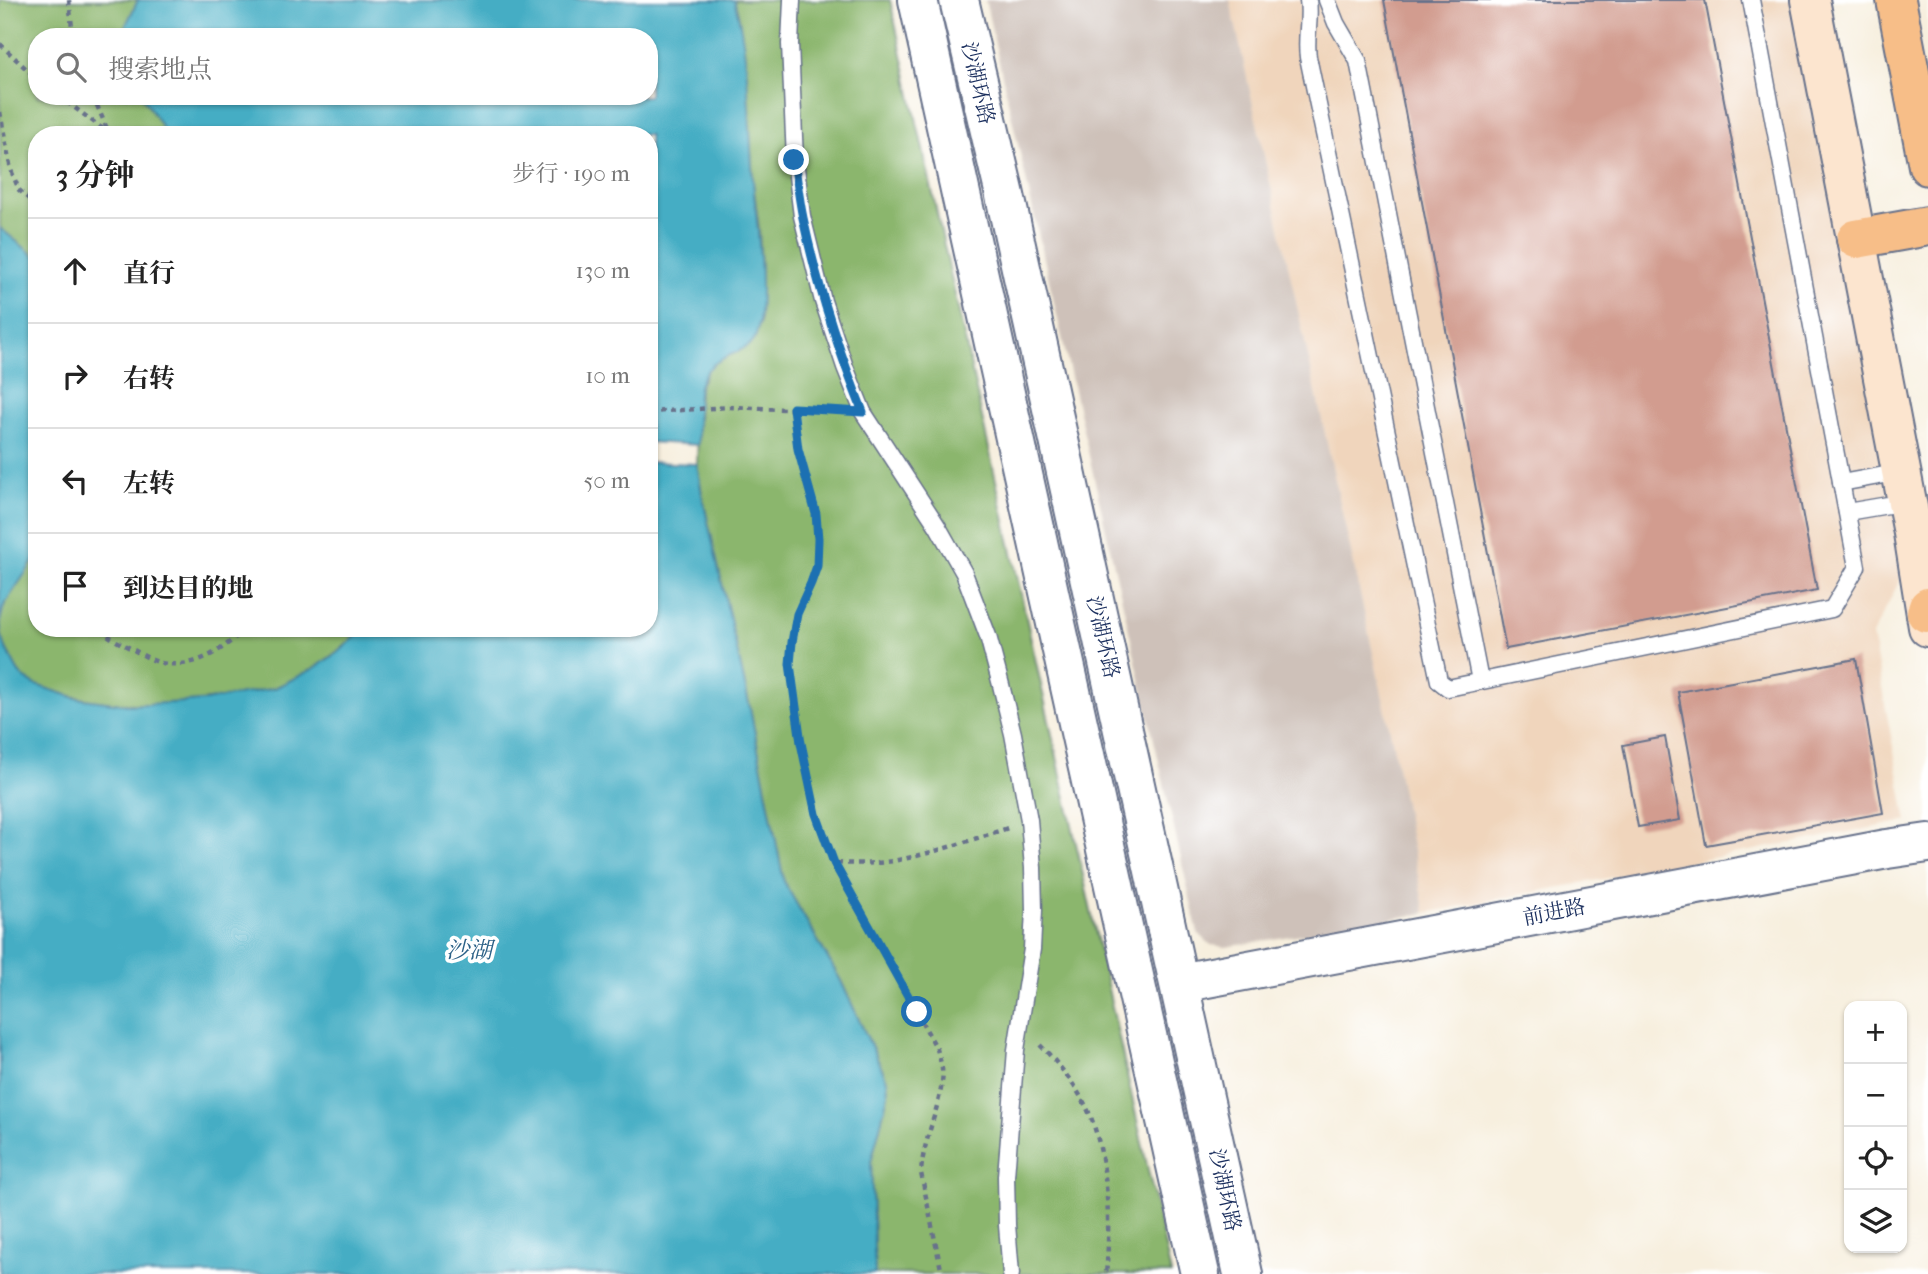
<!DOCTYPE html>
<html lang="zh">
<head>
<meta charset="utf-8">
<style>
	:root { --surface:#fff; --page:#f2f2f2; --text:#222; --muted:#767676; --line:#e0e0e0 }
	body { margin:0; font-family:"IM FELL French Canon","Noto Serif SC",serif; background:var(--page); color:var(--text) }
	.controls { position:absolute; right:21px; bottom:21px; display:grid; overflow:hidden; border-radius:14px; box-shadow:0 2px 5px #0004 }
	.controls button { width:63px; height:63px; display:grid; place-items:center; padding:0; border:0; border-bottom:2px solid var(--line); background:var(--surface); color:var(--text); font:35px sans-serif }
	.stop { position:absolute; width:21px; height:21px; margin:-16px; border:5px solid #1f6fb2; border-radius:50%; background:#fff }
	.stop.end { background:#1f6fb2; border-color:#fff; box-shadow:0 2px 7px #0008 }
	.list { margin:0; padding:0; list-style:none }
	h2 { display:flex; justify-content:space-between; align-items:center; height:91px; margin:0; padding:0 28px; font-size:30px }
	h2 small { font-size:23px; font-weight:400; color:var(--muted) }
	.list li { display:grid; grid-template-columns:46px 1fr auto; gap:21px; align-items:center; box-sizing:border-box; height:105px; padding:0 28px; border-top:2px solid var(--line) }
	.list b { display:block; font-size:26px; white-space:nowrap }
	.list em { font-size:23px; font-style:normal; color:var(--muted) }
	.icon { flex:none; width:38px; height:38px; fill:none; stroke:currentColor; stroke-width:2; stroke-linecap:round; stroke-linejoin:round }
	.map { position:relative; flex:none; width:1928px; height:1274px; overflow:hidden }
	.search { position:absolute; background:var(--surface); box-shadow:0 2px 5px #0004; left:28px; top:28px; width:630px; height:77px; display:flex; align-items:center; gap:18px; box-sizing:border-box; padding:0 24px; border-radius:28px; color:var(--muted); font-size:26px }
	.panel { position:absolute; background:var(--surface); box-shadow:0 2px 5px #0004; left:28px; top:126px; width:630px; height:511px; border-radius:28px }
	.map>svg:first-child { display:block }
</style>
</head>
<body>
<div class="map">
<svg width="1928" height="1274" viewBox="0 0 1928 1274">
	<rect width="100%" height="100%" fill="#fff"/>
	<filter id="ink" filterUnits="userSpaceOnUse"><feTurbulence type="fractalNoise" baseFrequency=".0143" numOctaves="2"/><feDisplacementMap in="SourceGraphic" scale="14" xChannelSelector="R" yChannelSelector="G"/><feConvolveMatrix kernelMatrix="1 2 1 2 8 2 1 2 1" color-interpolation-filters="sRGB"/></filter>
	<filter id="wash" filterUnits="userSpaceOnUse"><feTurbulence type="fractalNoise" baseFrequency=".00686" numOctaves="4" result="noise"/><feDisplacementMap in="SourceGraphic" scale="28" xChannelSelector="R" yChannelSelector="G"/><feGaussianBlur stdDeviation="1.57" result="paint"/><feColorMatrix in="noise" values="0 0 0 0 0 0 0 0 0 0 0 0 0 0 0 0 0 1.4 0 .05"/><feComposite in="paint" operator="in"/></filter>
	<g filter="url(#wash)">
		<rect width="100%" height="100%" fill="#f7efde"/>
		<path fill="#f0d5bc" d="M1230,0H1805L1906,568L1872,635L1907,821L1425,913L1391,735Z"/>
		<path fill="#cec1b9" d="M985,0H1230L1391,735L1425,913L1226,947L1211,945L1198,933Z"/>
		<g fill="#8bb66d" stroke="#537266" stroke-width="2">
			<path d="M0,0H138L126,25L124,37H37V96H142L167,135H37V258L0,228Z"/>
			<path d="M734,0H890L1171,1274H875L871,1162L888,1095L887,1080L841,981L784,882L750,708L702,495L697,464L699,387L708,369L718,360L740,351L760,323L761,268L759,229L753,182L746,71L738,13Z"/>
			<path d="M37,556V628H365C338,652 310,675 276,687C267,691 255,692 245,694C183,706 115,711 54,691C44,688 33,686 25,679C18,673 14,664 10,656C4,646 0,633 0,621C3,597 23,575 37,556Z"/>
		</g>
		<g fill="#45adc4" stroke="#306e91" stroke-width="2">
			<path d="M138,0H734C751,57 748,122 753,181C756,218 762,254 761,292C760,307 761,321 756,335C750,356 709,351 699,386C696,398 698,431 698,445L649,442V135H167L142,96H649V37H124L126,25Z"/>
			<path d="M0,228L37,258V556L4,605L0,621L1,634L6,648L18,671L25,679L36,685L76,698L128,705L205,701L275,688L313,669L341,650L365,628H649V462L697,464L702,495L750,708L784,882L841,981L887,1080L888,1095L871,1162L875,1274H0Z"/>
		</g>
		<g id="blocks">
			<g fill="#d29c8f">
				<path d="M1384,0H1705L1817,590L1506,649Z"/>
				<path d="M1856,659L1883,813L1706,845L1678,692Z"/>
				<path d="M1665,737L1680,820L1638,827L1623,745Z"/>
			</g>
		</g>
	</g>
	<g filter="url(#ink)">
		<use href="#blocks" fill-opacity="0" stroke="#68728b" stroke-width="2"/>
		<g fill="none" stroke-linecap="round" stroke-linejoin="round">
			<g stroke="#68728b" stroke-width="19">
				<g id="service">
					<path d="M792,0L790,44L795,160L802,216L823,301L845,367L863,412L938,527L964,573L988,636L1001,685L1013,734L1029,820L1033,868L1034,910L1032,949L1016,1050L1006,1176L1007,1225L1011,1274"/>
					<path d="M1308,0C1311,19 1305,38 1308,57L1439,681L1448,688L1832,609L1857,567L1751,0"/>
					<path d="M1327,0L1336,23L1358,61L1480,681"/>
					<path d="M1841,483L1901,472"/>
					<path d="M1847,512L1906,502"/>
				</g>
			</g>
			<g stroke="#68728b" stroke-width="42">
				<g id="tertiary">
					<path d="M918,0L1200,1274"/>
					<path d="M959,0L1004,191L1243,1274"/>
					<path d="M1180,983L1887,849L1928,843"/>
				</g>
			</g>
			<g stroke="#68728b" stroke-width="42">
				<path id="secondary" d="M1810,0L1913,533L1928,627"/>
			</g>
			<g stroke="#68728b" stroke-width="42">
				<g id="primary">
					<path d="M1896,0L1928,166"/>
					<path d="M1856,239L1928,226"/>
					<path d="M1926,613L1928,607"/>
				</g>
			</g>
			<g stroke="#68728b" stroke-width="4.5" stroke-dasharray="5 5" stroke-linecap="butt">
				<path d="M69,0L73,37"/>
				<path d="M0,44L37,79"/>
				<path d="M59,96L111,135"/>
				<path d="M93,96L108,131"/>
				<path d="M0,112L11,170L19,190L37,206"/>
				<path d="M793,409L798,449L816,514L818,539L817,566L811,583L797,614L794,626L790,664L801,743L816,814L834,863C854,864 874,864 893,861C932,854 970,840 1008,828"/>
				<path d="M649,412L730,407L837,411"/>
				<path d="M101,628C109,639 121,643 132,649C143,655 155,663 168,664C198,667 225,649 245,628"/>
				<path d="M834,864L937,1049C940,1060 944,1071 942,1082C938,1113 923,1141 921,1173L942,1274"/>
				<path d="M1040,1045C1059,1064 1079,1089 1090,1115C1108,1159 1111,1226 1106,1274"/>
			</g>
			<use href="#service" stroke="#fff" stroke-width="16"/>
			<use href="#tertiary" stroke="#fff" stroke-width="38"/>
			<use href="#secondary" stroke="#fce5cf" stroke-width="38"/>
			<use href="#primary" stroke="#f7be88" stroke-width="38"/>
		</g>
	</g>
	<g fill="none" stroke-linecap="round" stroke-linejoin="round" filter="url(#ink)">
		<path stroke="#1f6fb2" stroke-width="9" d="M794,160C797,179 799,199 803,218C817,285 838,349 863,412L793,408L798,449L816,514L818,539L817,566L811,583L797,614L792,642L790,664L801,743L816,814L834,863L917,1012"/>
	</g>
	<g text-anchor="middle" stroke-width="7" stroke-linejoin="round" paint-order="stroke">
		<g font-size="21" fill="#1b2f5e" stroke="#fff">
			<text transform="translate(978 83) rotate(77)" y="7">沙湖环路</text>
			<text transform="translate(1103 637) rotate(77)" y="7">沙湖环路</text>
			<text transform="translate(1554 912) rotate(-11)" y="7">前进路</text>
			<text transform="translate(1225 1190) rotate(78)" y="7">沙湖环路</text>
		</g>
		<g font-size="23" font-style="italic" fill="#2c6187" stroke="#fff">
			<text x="469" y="958">沙湖</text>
		</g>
	</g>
</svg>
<div class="controls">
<button>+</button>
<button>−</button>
<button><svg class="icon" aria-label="locate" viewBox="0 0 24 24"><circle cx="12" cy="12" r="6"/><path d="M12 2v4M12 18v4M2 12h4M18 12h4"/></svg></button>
<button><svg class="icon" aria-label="layers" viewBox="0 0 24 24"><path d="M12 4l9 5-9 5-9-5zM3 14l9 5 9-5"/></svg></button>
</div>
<div class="stop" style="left:917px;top:1012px"></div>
<div class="stop end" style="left:794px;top:160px"></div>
<div class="search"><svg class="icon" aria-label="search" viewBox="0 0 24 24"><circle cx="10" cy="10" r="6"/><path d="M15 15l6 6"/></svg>搜索地点</div>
<section class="panel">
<h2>3 分钟<small>步行 · 190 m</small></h2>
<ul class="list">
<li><svg class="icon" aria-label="ahead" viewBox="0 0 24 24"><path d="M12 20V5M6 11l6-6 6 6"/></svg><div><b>直行</b></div><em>130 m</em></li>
<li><svg class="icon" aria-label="right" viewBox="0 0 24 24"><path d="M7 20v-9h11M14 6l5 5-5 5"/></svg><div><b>右转</b></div><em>10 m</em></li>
<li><svg class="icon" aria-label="left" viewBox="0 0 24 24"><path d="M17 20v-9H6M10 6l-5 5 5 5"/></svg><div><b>左转</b></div><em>50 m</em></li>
<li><svg class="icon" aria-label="arrive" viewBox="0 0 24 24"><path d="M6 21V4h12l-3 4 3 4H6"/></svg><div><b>到达目的地</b></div></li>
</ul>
</section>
</div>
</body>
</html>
